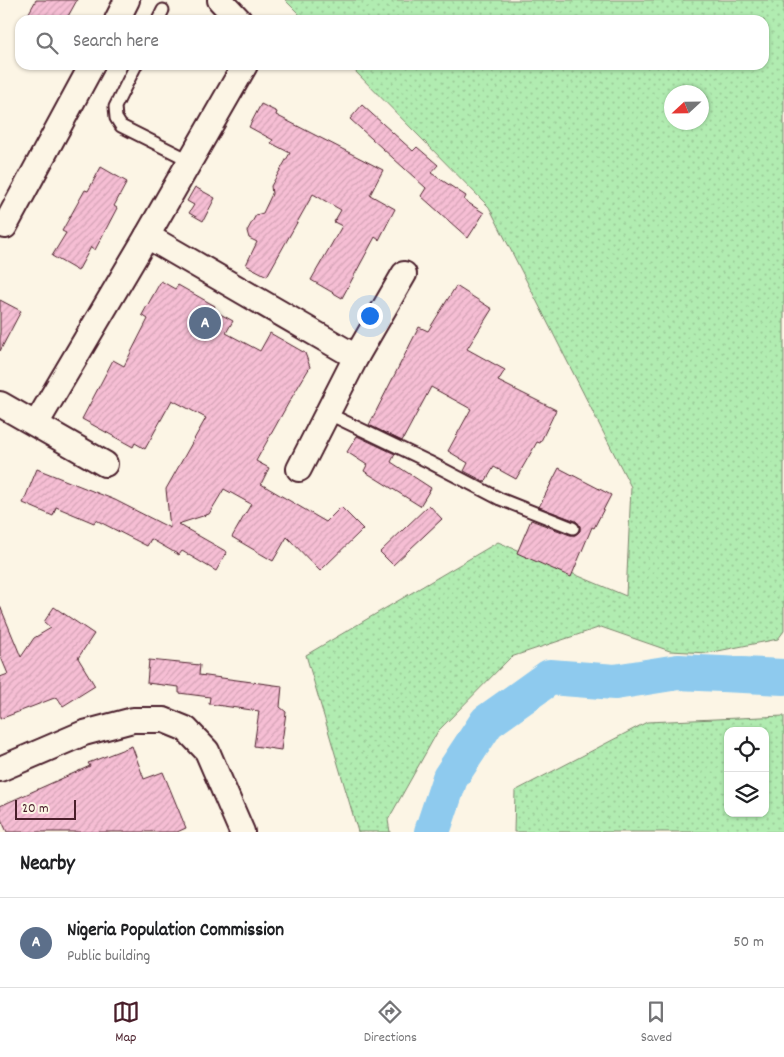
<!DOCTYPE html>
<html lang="en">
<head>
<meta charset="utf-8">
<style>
	:root { --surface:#fff; --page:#f2f2f2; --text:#202124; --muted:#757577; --line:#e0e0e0; --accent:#4a1f2b }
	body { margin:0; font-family:Dekko,sans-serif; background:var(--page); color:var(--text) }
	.controls { position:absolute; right:15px; bottom:15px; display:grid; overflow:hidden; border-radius:10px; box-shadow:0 1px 4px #0004 }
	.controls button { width:45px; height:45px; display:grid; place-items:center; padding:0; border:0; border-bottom:1px solid var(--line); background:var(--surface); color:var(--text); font:25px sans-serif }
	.compass { position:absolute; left:664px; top:85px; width:45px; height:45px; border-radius:50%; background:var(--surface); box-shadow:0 1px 4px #0004; rotate:248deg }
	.scale { position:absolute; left:15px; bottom:12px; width:61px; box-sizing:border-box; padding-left:5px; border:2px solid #4a1f2b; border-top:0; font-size:14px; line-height:18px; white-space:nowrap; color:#4a1f2b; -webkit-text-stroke:4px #fcf5e5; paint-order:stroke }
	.you { position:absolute; left:369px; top:315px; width:18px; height:18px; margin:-12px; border:4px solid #fff; border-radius:50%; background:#1a73e8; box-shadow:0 0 0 8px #1a73e833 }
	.badge { display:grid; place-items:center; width:32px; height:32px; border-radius:50%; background:var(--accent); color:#fff; font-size:16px; font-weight:700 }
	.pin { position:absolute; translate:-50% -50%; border:2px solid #fff; box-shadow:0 1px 5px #0006 }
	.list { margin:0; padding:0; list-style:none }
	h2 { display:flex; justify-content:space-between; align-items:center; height:65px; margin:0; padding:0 20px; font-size:21px }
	h2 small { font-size:16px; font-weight:400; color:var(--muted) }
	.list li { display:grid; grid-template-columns:32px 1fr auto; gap:15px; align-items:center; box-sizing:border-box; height:90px; padding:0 20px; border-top:1px solid var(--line) }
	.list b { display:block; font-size:19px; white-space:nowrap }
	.list p { margin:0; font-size:16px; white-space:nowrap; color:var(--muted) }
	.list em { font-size:16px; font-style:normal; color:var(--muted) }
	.icon { flex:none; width:28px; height:28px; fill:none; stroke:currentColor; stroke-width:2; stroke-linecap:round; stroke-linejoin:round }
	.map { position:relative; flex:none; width:784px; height:832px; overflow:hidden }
	.search { position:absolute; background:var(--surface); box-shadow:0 1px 4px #0004; left:15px; right:15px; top:15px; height:55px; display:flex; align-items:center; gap:12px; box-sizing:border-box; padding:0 18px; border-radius:15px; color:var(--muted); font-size:19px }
	.sheet { height:155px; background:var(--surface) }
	nav { display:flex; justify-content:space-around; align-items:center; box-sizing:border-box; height:70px; border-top:1px solid var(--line); background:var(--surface); font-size:14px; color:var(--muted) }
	nav a { display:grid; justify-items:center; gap:2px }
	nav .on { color:var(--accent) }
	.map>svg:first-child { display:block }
</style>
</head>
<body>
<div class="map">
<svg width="784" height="832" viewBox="0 0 784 832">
	<defs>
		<pattern id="grass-dots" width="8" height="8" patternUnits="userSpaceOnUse" patternTransform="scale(1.25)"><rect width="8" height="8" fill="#b1ecb1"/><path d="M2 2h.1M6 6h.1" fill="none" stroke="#9aca98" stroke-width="1.8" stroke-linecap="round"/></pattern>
		<pattern id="building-hatch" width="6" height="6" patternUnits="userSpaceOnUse" patternTransform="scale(1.25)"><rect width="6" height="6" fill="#f6bed4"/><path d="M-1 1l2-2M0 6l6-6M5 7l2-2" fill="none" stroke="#d4a3b6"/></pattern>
	</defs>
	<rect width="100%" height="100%" fill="#fcf5e5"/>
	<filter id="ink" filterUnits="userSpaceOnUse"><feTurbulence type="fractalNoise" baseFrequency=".02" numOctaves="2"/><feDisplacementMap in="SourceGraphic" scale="10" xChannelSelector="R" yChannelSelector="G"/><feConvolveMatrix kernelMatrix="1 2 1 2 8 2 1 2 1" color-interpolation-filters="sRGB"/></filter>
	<g filter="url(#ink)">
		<g fill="url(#grass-dots)" stroke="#7e866e" fill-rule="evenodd">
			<path d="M285,0H784V631L778,639L708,653L670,651L601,627L511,657L438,731L388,820L390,832H358L306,655L498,542L626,596L631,487L489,207L349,65H764V20H305ZM672,92H702V122H672Z"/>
			<path d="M784,716V832H514L515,791L647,722ZM728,731H765V813H728Z"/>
		</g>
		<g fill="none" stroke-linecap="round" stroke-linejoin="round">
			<path stroke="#8ecaee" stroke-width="36" d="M432,832L450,778L487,722L550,677L615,682L678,672L784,677"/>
		</g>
		<g fill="url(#building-hatch)" stroke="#4a1f2b">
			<path d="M36,0H77L66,20H25Z"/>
			<path d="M261,104L277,112L276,115L383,170L370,195L395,209L379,240L375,237L342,298L311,280L342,226L334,222L341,210L313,194L267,276L246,265L257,242L249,238L247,231L256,215L263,213L272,194L271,186L290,153L271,143L273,140L249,127Z"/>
			<path d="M362,105L413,151L417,147L438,165L431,173L466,196L464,200L484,213L468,238L421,196L426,188L350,119Z"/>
			<path d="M101,167L127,182L114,206L117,208L95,250L91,247L78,271L52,256L66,233L62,231L85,190L88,191Z"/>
			<path d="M195,187L215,198L203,221L189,213L194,205L187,201Z"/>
			<path d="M161,281L175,289L178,285L215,306L213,310L233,321L226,333L260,351L270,333L305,353L310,367L289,402L256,461L269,468L261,484L326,522L341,507L363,529L320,571L287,537L273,561L232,537L251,504L224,489L209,514L178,524L227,552L216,571L182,551L179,555L151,539L147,546L96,520L94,523L56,507L53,516L23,503L37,469L115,500L170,528L166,489L206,418L172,400L145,449L135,443L133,447L82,419L113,360L124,366L148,319L142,315Z"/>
			<path d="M456,286L492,309L467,349L505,370L498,381L556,410L540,443L537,442L516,479L494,467L485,482L464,471L468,463L448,451L471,409L431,387L402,441L369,425L419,327L428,331Z"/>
			<path d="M0,300L21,311L0,351Z"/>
			<path d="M357,436L395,454L391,462L431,488L420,506L364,471L367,465L347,452Z"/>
			<path d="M559,468L611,495L594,528L592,527L571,577L517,553L531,520L570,535H575L580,531V526L576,521L539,507Z"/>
			<path d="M429,505L442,519L393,565L380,552Z"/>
			<path d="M0,606L21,657L34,638L51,628L44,622L54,607L94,634L78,658L95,686L63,706L57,697L0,719V677L8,674L0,655Z"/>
			<path d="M149,660L200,665L199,675L282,686L280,707L286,712L281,750L254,746L259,711L209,704L210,697L179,693V687L147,683Z"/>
			<path d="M132,746L144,779L163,772L186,828L177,832H7L0,817V806L90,766L88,763Z"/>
		</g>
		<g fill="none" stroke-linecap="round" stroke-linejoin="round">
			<g stroke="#4a1f2b" stroke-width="15">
				<g id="lane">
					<path d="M158,20L163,10"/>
					<path d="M136,65L115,107L116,118L121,126L191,161"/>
					<path d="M327,413L429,462L500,499L573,528"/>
				</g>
			</g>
			<g stroke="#4a1f2b" stroke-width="28">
				<g id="street">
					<path d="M220,0L239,20"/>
					<path d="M117,20L127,0"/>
					<path d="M5,226L92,65"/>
					<path d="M147,236L356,357"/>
					<path d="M0,404L105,464"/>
					<path d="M36,424L147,236L245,65"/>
					<path d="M299,469L356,357L404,274"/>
					<path d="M0,769L84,733L133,720H164L186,729L207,751L242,832"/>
				</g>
			</g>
			<use href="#lane" stroke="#fcf5e5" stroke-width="11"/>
			<use href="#street" stroke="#fcf5e5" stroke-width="24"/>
		</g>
	</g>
</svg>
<div class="controls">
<button><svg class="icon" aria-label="locate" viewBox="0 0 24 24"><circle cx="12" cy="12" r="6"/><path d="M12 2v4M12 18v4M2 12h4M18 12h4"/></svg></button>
<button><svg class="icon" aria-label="layers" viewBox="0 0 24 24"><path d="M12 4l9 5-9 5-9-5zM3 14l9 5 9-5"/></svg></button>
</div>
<svg class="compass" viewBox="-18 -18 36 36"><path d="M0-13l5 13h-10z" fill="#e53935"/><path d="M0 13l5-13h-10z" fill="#757577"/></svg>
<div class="scale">20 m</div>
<div class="you"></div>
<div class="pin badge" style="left:205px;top:323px;background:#5c6f8a">A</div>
<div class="search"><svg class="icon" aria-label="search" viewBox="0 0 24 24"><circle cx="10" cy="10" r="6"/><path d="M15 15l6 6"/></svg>Search here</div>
</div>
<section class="sheet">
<h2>Nearby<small></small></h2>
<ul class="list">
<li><span class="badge" style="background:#5c6f8a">A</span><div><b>Nigeria Population Commission</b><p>Public building</p></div><em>50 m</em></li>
</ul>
</section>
<nav>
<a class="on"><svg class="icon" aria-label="map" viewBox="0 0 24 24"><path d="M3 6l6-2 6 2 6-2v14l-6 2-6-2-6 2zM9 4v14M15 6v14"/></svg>Map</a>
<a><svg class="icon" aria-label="directions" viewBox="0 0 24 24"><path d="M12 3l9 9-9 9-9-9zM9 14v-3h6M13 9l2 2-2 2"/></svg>Directions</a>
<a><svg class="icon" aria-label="saved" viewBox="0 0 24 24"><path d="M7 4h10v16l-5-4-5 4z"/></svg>Saved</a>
</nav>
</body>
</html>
